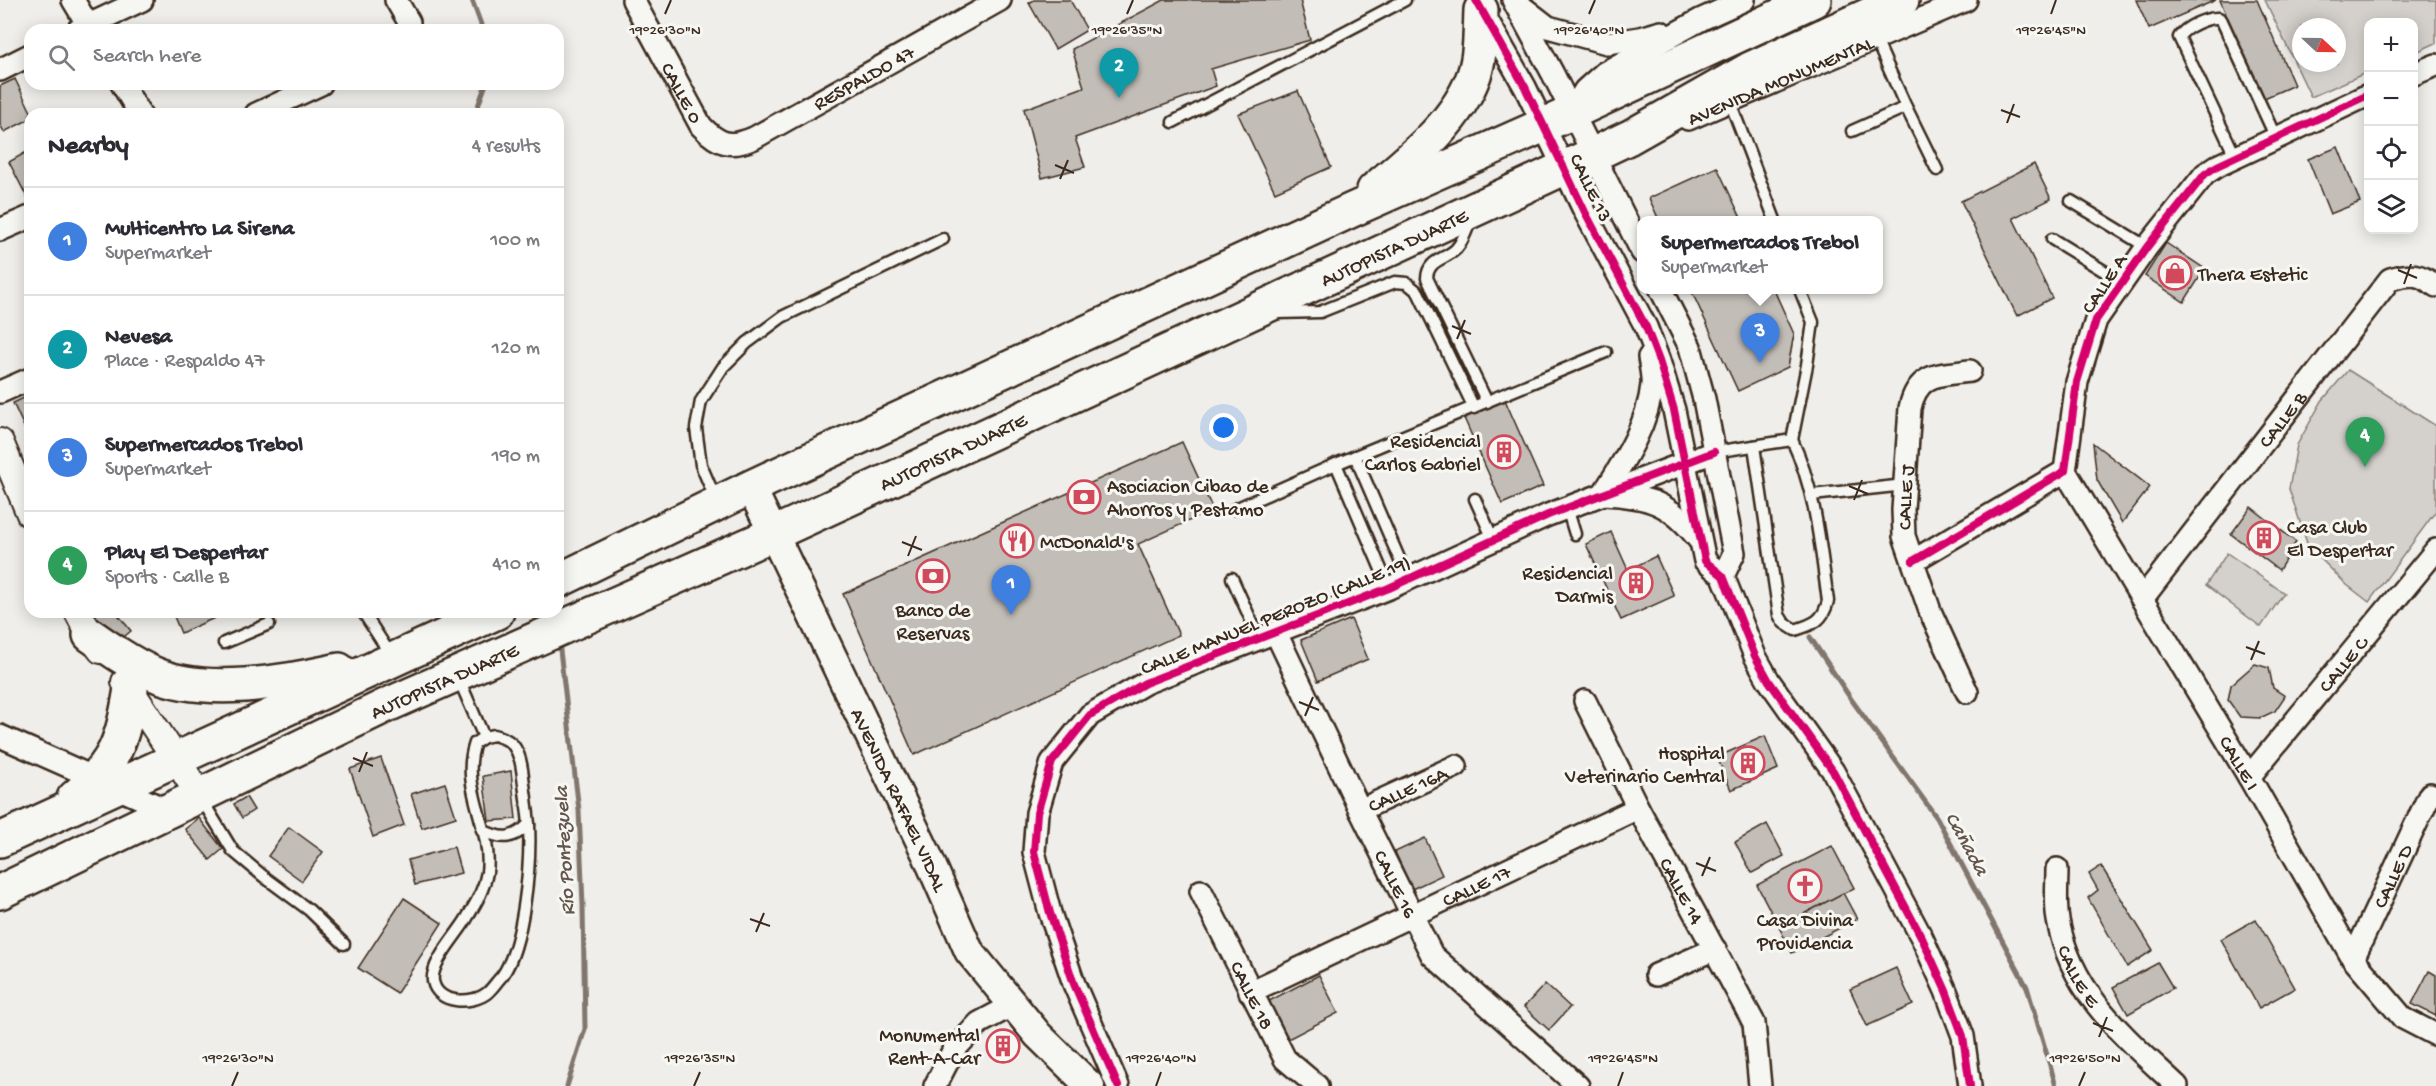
<!DOCTYPE html>
<html lang="en">
<head>
<meta charset="utf-8">
<style>
	:root { --surface:#fff; --page:#f2f2f3; --text:#2b2b33; --muted:#7c7c81; --line:#e1e1e2; --accent:#0b8043 }
	body { margin:0; font-family:"Gochi Hand",sans-serif; background:var(--page); color:var(--text) }
	.controls { position:absolute; right:18px; top:18px; display:grid; overflow:hidden; border-radius:12px; box-shadow:0 3px 15px #0003 }
	.controls button { width:54px; height:54px; display:grid; place-items:center; padding:0; border:0; border-bottom:2px solid var(--line); background:var(--surface); color:var(--text); font:30px sans-serif }
	.compass { position:absolute; left:2292px; top:18px; width:54px; height:54px; border-radius:50%; background:var(--surface); box-shadow:0 3px 15px #0003; rotate:112deg }
	.you { position:absolute; left:1224px; top:428px; width:21px; height:21px; margin:-15px; border:4px solid #fff; border-radius:50%; background:#1a73e8; box-shadow:0 0 0 9px #1a73e833 }
	.badge { display:grid; place-items:center; width:39px; height:39px; border-radius:50%; background:var(--accent); color:#fff; font-size:20px; font-weight:700 }
	.pin { position:absolute; translate:-50% -50px; filter:drop-shadow(0 2px 3px #0008) }
	.pin::after { content:''; position:absolute; top:32px; width:21px; height:18px; background:inherit; clip-path:polygon(0 0,100% 0,50% 100%) }
	.popup { position:absolute; left:1637px; top:216px; width:246px; height:78px; box-sizing:border-box; display:grid; place-content:center; border-radius:12px; background:var(--surface); filter:drop-shadow(0 2px 4px #0005); font-size:20px; white-space:nowrap; color:var(--muted) }
	.popup b { font-size:22px; color:var(--text) }
	.popup::after { content:''; position:absolute; left:50%; top:100%; margin-left:-12px; border:12px solid transparent; border-top-color:var(--surface) }
	.list { margin:0; padding:0; list-style:none }
	h2 { display:flex; justify-content:space-between; align-items:center; height:78px; margin:0; padding:0 24px; font-size:26px }
	h2 small { font-size:20px; font-weight:400; color:var(--muted) }
	.list li { display:grid; grid-template-columns:39px 1fr auto; gap:18px; align-items:center; box-sizing:border-box; height:108px; padding:0 24px; border-top:2px solid var(--line) }
	.list b { display:block; font-size:22px; white-space:nowrap }
	.list p { margin:0; font-size:20px; white-space:nowrap; color:var(--muted) }
	.list em { font-size:20px; font-style:normal; color:var(--muted) }
	.icon { flex:none; width:33px; height:33px; fill:none; stroke:currentColor; stroke-width:2; stroke-linecap:round; stroke-linejoin:round }
	.map { position:relative; flex:none; width:2436px; height:1086px; overflow:hidden }
	.search { position:absolute; background:var(--surface); box-shadow:0 3px 15px #0003; left:24px; top:24px; width:540px; height:66px; display:flex; align-items:center; gap:15px; box-sizing:border-box; padding:0 21px; border-radius:18px; color:var(--muted); font-size:22px }
	.panel { position:absolute; background:var(--surface); box-shadow:0 3px 15px #0003; left:24px; top:108px; width:540px; height:510px; border-radius:18px }
	.map>svg:first-child { display:block }
</style>
</head>
<body>
<div class="map">
<svg width="2436" height="1086" viewBox="0 0 2436 1086">
	<rect width="100%" height="100%" fill="#efeeea"/>
	<filter id="ink" filterUnits="userSpaceOnUse"><feTurbulence type="fractalNoise" baseFrequency=".0167" numOctaves="2"/><feDisplacementMap in="SourceGraphic" scale="12" xChannelSelector="R" yChannelSelector="G"/><feConvolveMatrix kernelMatrix="1 2 1 2 8 2 1 2 1" color-interpolation-filters="sRGB"/></filter>
	<g filter="url(#ink)">
		<g fill="#d4d1cc" stroke="#887e75" stroke-width="1.5" fill-rule="evenodd">
			<path d="M2265,0H2436V43L2414,53V22H2368V72L2311,97ZM2301,27H2337V63H2301Z"/>
			<path d="M2348,370L2436,426V511L2369,602L2347,585L2308,546L2289,489L2297,445L2322,401Z"/>
			<path d="M2227,553L2284,593L2261,627L2206,585Z"/>
		</g>
		<g fill="none" stroke-linecap="round" stroke-linejoin="round">
			<g stroke="#81766d" stroke-width="5">
				<path d="M472,0L483,30"/>
				<path d="M475,114L486,84"/>
				<path d="M1810,637L1851,699L1937,818L2027,987L2056,1086"/>
				<path d="M559,642L579,810L583,906L585,1029L567,1086"/>
			</g>
		</g>
		<g fill="#c2bdb7" stroke="#3b2a1e" stroke-width="1.5">
			<path d="M1034,0H1070L1087,30L1055,49L1029,3Z"/>
			<path d="M1164,0H1300L1310,40L1211,69L1216,86L1075,138L1085,167L1042,178L1024,109L1084,87L1072,49Z"/>
			<path d="M2136,0H2216L2149,29Z"/>
			<path d="M2220,0H2257L2294,85L2262,99Z"/>
			<path d="M15,79L32,114H30V119L4,132L0,124V86Z"/>
			<path d="M1298,91L1331,167L1275,192L1238,114Z"/>
			<path d="M2338,147L2360,202L2330,214L2308,159Z"/>
			<path d="M30,150V200L29,201L9,162Z"/>
			<path d="M2034,164L2051,199L2013,218L2052,298L2017,316L1961,201Z"/>
			<path d="M1717,167L1742,220H1659L1649,198Z"/>
			<path d="M2166,243L2205,269L2184,302L2145,276Z"/>
			<path d="M1691,290H1774L1794,334L1788,367L1738,391Z"/>
			<path d="M28,396L30,401V429L26,431L13,403Z"/>
			<path d="M1505,400L1543,486L1502,504L1464,418Z"/>
			<path d="M1182,442L1213,510L1138,544L1179,635L914,755L843,594Z"/>
			<path d="M2093,443L2150,487L2122,523L2097,480Z"/>
			<path d="M2251,507L2296,542L2279,570L2231,534Z"/>
			<path d="M1611,532L1628,570L1656,556L1674,596L1621,620L1586,544Z"/>
			<path d="M89,612H116L131,631L114,645Z"/>
			<path d="M172,612H228L181,633Z"/>
			<path d="M1351,619L1368,659L1318,681L1301,640Z"/>
			<path d="M2255,664L2269,668L2273,688L2285,696L2275,711L2260,718L2240,717L2228,700L2231,685Z"/>
			<path d="M1765,736L1778,769L1731,790L1717,757Z"/>
			<path d="M381,758L404,825L373,837L350,769Z"/>
			<path d="M511,771L516,819L489,821L483,776Z"/>
			<path d="M445,783L456,817L422,828L411,794Z"/>
			<path d="M246,797L254,810L242,818L234,804Z"/>
			<path d="M199,818L223,849L210,860L185,829Z"/>
			<path d="M1767,824L1784,856L1752,873L1735,842Z"/>
			<path d="M289,827L323,852L302,881L268,856Z"/>
			<path d="M1425,838L1442,875L1412,889L1395,852Z"/>
			<path d="M1832,846L1854,888L1779,927L1757,885Z"/>
			<path d="M454,847L461,873L415,885L408,860Z"/>
			<path d="M2101,866L2153,950L2127,967L2088,898L2098,890L2089,874Z"/>
			<path d="M1843,893L1857,919L1792,953L1779,927Z"/>
			<path d="M404,898L442,923L397,993L358,968Z"/>
			<path d="M2256,919L2295,988L2259,1008L2221,939Z"/>
			<path d="M2158,963L2173,988L2128,1014L2113,987Z"/>
			<path d="M1896,968L1913,1005L1867,1026L1850,989Z"/>
			<path d="M2429,971L2436,975V1016L2412,1004Z"/>
			<path d="M1319,975L1338,1013L1288,1039L1269,1001Z"/>
			<path d="M1545,984L1570,1007L1549,1030L1524,1007Z"/>
			<path d="M1006,1034L1014,1050L1000,1058L991,1042Z"/>
		</g>
		<g fill="none" stroke-linecap="round" stroke-linejoin="round">
			<g stroke="#3b2a1e" stroke-width="15">
				<g id="service">
					<path d="M1876,40L1906,107"/>
					<path d="M1730,102L1775,220"/>
					<path d="M1173,122L1405,0"/>
					<path d="M1852,131L1906,107L1937,170"/>
					<path d="M2236,158L2179,37C2185,27 2207,17 2219,18L2222,21L2276,138"/>
					<path d="M2071,201L2147,247"/>
					<path d="M1471,219C1467,229 1464,240 1456,249C1445,260 1428,259 1427,278L1487,402"/>
					<path d="M2052,239L2122,282"/>
					<path d="M1277,313L1320,312L1395,282L1407,283L1418,292L1474,408"/>
					<path d="M1754,446L1779,615L1784,623L1795,630C1814,624 1823,621 1828,601C1820,545 1816,491 1792,440"/>
					<path d="M1714,452L1792,440L1807,365L1813,322L1800,290"/>
					<path d="M1355,456L1408,579"/>
					<path d="M1336,464L1389,588"/>
					<path d="M1812,495L1905,485"/>
					<path d="M1475,499L1493,539"/>
					<path d="M716,500L701,465L696,428L701,401L723,367L747,343L782,317L943,239"/>
					<path d="M1567,508L1575,534"/>
					<path d="M1235,509L1336,464L1606,352"/>
					<path d="M1232,578L1260,640"/>
					<path d="M363,612L392,657"/>
					<path d="M224,643L269,624"/>
					<path d="M458,677L484,737"/>
					<path d="M494,735C501,737 508,739 513,745C522,757 522,771 524,784C526,798 528,812 529,825C531,862 524,946 502,976C497,981 492,989 487,993C472,1005 437,1004 433,981C430,963 458,934 467,918C476,903 484,890 487,872C493,828 459,787 475,743L484,737Z"/>
					<path d="M202,800L233,851L263,876L309,910L344,944"/>
					<path d="M482,830C502,840 513,840 529,824"/>
				</g>
			</g>
			<g stroke="#3b2a1e" stroke-width="26">
				<g id="minor">
					<path d="M73,0L91,30"/>
					<path d="M396,0L409,22V30"/>
					<path id="s1" d="M633,0L701,126C719,145 731,148 754,138L1000,0"/>
					<path d="M1513,0L1553,74L1642,252"/>
					<path d="M1521,6L1548,27L1607,43L1640,38L1661,32"/>
					<path d="M1483,13L1525,87L1585,212L1646,327L1659,361L1674,410L1705,561L1723,576L1755,656L1769,681L1833,771L1922,938L1946,991L1963,1036L1970,1086"/>
					<path d="M78,30L142,0"/>
					<path d="M0,70L30,55"/>
					<path d="M2414,74L2436,65"/>
					<path d="M122,84L140,114"/>
					<path d="M1573,110L1585,90L1604,73L1702,19L1744,0"/>
					<path d="M256,114L321,84"/>
					<path id="s2" d="M1688,119L1966,0"/>
					<path d="M0,230L30,217"/>
					<path d="M1661,290L1690,347L1704,399L1734,553L1723,576"/>
					<path d="M1649,357C1650,366 1653,376 1652,385C1648,425 1624,461 1603,494C1649,496 1671,503 1699,540"/>
					<path d="M0,392L30,379"/>
					<path id="s3" d="M2065,471L2249,777L2353,959L2403,1018L2436,1035"/>
					<path d="M1913,561L2065,471L2077,382L2096,320L2147,247L2205,174L2217,166L2368,95"/>
					<path id="s4" d="M2142,599L2390,279C2411,273 2419,273 2436,286"/>
					<path id="s5" d="M1276,633L1360,810L1432,955L1578,1086"/>
					<path id="s6" d="M1967,692L1930,611L1904,536L1903,510L1910,408C1918,372 1940,375 1970,371"/>
					<path id="s7" d="M1585,701L1638,808L1754,1023L1760,1086"/>
					<path d="M0,736L167,810"/>
					<path id="s8" d="M2249,777L2436,550"/>
					<path id="s9" d="M1360,810L1456,766"/>
					<path id="s10" d="M2057,869C2057,885 2055,904 2058,920C2071,994 2125,1037 2177,1086"/>
					<path id="s11" d="M1201,891L1285,1059L1317,1086"/>
					<path id="s12" d="M2353,959L2430,794"/>
					<path d="M1656,975L1715,949"/>
					<path id="s13" d="M1250,992L1638,808"/>
					<path d="M935,1086L953,1051L979,1023L1013,1005"/>
					<path d="M1118,1086L1074,984L1050,913L1034,852L1037,813L1052,762L1090,715L1145,683L1389,588L1548,515L1714,452"/>
				</g>
			</g>
			<g stroke="#3b2a1e" stroke-width="30">
				<g id="tertiary">
					<path d="M0,442L30,514"/>
					<path d="M78,612L90,635L101,650"/>
					<path d="M125,682L199,794"/>
				</g>
			</g>
			<g stroke="#3b2a1e" stroke-width="33">
				<g id="secondary">
					<path id="s14" d="M751,487L927,855L969,951L1038,1035L1090,1086"/>
				</g>
			</g>
			<g stroke="#3b2a1e" stroke-width="38">
				<g id="motorway">
					<path d="M1374,190C1411,158 1457,123 1474,75C1481,55 1480,32 1481,10"/>
					<path d="M558,581L751,487L1352,210L1571,113L1814,0"/>
					<path d="M90,635C110,649 130,663 152,673C205,697 285,682 339,670"/>
					<path d="M74,798C116,763 122,742 131,689"/>
					<path d="M0,840L497,612"/>
					<path id="s15" d="M0,892L385,706L773,534L1592,155L1630,137L1750,69L1902,0"/>
				</g>
			</g>
			<use href="#service" stroke="#f6f6f2" stroke-width="10"/>
			<use href="#minor" stroke="#f6f6f2" stroke-width="21"/>
			<use href="#tertiary" stroke="#f6f6f2" stroke-width="26"/>
			<use href="#secondary" stroke="#f6f6f2" stroke-width="28"/>
			<use href="#motorway" stroke="#f6f6f2" stroke-width="33"/>
			<g stroke="#f6f6f2" stroke-width="11">
				<g id="cycleway">
					<path d="M1476,0L1525,87L1585,212L1646,327L1659,361L1674,410L1705,561L1723,576L1755,656L1769,681L1833,771L1922,938L1946,991L1963,1036L1970,1086"/>
					<path d="M1913,561L2065,471L2077,382L2096,320L2147,247L2205,174L2217,166L2368,95"/>
					<path d="M1118,1086L1074,984L1050,913L1034,852L1037,813L1052,762L1090,715L1145,683L1389,588L1548,515L1714,452"/>
				</g>
			</g>
			<use href="#cycleway" stroke="#d6006c" stroke-width="8"/>
		</g>
	</g>
	<path fill="none" stroke="#3b2a1e" stroke-width="2" d="M665,14L671,0M1127,14L1133,0M1589,14L1595,0M2051,14L2056,0M2001,110L2020,117M2007,123L2014,104M1055,165L1074,173M1060,179L1068,160M2398,270L2417,278M2404,284L2411,264M1452,326L1471,334M1457,339L1465,320M1849,486L1868,494M1854,500L1862,480M902,542L922,550M908,556L916,536M2246,647L2265,654M2251,660L2259,641M1299,702L1319,710M1305,716L1313,697M353,758L373,766M359,772L367,752M1696,863L1716,871M1702,876L1710,857M750,919L770,926M756,932L764,913M2093,1023L2113,1031M2099,1037L2107,1017M232,1086L238,1072M694,1086L700,1072M1156,1086L1161,1072M1618,1086L1623,1072M2079,1086L2085,1072"/>
	<defs>
		<g id="shop-ring" transform="scale(1.725)"><circle r="9.5" fill="#f6f6f2" stroke="#d1495b" stroke-width="1.5"/><path d="M-5-2.5h2.3a2.7 3.5 0 0 1 5.4 0H5L5.5 6h-11ZM-1.5-2.5h3a1.5 2.3 0 0 0-3 0Z" fill="#d1495b"/></g>
		<g id="building-ring" transform="scale(1.725)"><circle r="9.5" fill="#f6f6f2" stroke="#d1495b" stroke-width="1.5"/><path d="M-4-6H4V6H1V3H-1V6H-4ZM-2.5-4.3h1.7v1.8h-1.7ZM.8-4.3h1.7v1.8H.8ZM-2.5-1h1.7V.8h-1.7ZM.8-1h1.7V.8H.8Z" fill="#d1495b"/></g>
		<g id="bank-ring" transform="scale(1.725)"><circle r="9.5" fill="#f6f6f2" stroke="#d1495b" stroke-width="1.5"/><path d="M-6-4H6V4H-6ZM0-2.3a2.3 2.3 0 1 0 0 4.6a2.3 2.3 0 1 0 0-4.6Z" fill="#d1495b"/></g>
		<g id="restaurant-ring" transform="scale(1.725)"><circle r="9.5" fill="#f6f6f2" stroke="#d1495b" stroke-width="1.5"/><path d="M-5-6h1v4h1v-4h1v4h1v-4h1v5L-1.5 .5V6h-2V.5L-5-1ZM5-6V6H3V1.5H1.5Q1.5-4 5-6Z" fill="#d1495b"/></g>
		<g id="church-ring" transform="scale(1.725)"><circle r="9.5" fill="#f6f6f2" stroke="#d1495b" stroke-width="1.5"/><path d="M-1.2-6h2.4v3.5h3.3v2.4h-3.3V6h-2.4V-.1h-3.3v-2.4h3.3Z" fill="#d1495b"/></g>
	</defs>
	<g fill-rule="evenodd">
		<use href="#shop-ring" x="2175" y="273"/>
		<use href="#building-ring" x="1504" y="452"/>
		<use href="#bank-ring" x="1084" y="497"/>
		<use href="#building-ring" x="2264" y="538"/>
		<use href="#restaurant-ring" x="1017" y="541"/>
		<use href="#bank-ring" x="933" y="576"/>
		<use href="#building-ring" x="1636" y="583"/>
		<use href="#building-ring" x="1748" y="763"/>
		<use href="#church-ring" x="1805" y="886"/>
		<use href="#building-ring" x="1003" y="1046"/>
	</g>
	<g text-anchor="middle" stroke-width="6" stroke-linejoin="round" paint-order="stroke">
		<g font-size="20" fill="#3b2a1e" stroke="#f6f6f2">
			<text dy="7" stroke="none"><textPath href="#s1" startOffset="328">RESPALDO 47</textPath></text>
			<text dy="7" stroke="none"><textPath href="#s2" startOffset="100">AVENIDA MONUMENTAL</textPath></text>
			<text dy="7" stroke="none"><textPath href="#s1" startOffset="105">CALLE 0</textPath></text>
			<text transform="translate(1592 187) rotate(64)" y="7">CALLE 13</text>
			<text dy="7" stroke="none"><textPath href="#s15" startOffset="1536">AUTOPISTA DUARTE</textPath></text>
			<text transform="translate(2103 283) rotate(-57)" y="7">CALLE A</text>
			<text dy="7" stroke="none"><textPath href="#s4" startOffset="228">CALLE B</textPath></text>
			<text dy="7" stroke="none"><textPath href="#s15" startOffset="1050">AUTOPISTA DUARTE</textPath></text>
			<text dy="7" stroke="none"><textPath href="#s6" startOffset="207">CALLE J</textPath></text>
			<text transform="translate(1275 614) rotate(-22)" y="7">CALLE MANUEL PEROZO (CALLE 19)</text>
			<text dy="7" stroke="none"><textPath href="#s8" startOffset="147">CALLE C</textPath></text>
			<text dy="7" stroke="none"><textPath href="#s15" startOffset="492">AUTOPISTA DUARTE</textPath></text>
			<text dy="7" stroke="none"><textPath href="#s3" startOffset="340">CALLE I</textPath></text>
			<text dy="7" stroke="none"><textPath href="#s9" startOffset="52">CALLE 16A</textPath></text>
			<text dy="7" stroke="none"><textPath href="#s14" startOffset="346">AVENIDA RAFAEL VIDAL</textPath></text>
			<text dy="7" stroke="none"><textPath href="#s12" startOffset="92">CALLE D</textPath></text>
			<text dy="7" stroke="none"><textPath href="#s5" startOffset="278">CALLE 16</textPath></text>
			<text dy="7" stroke="none"><textPath href="#s13" startOffset="250">CALLE 17</textPath></text>
			<text dy="7" stroke="none"><textPath href="#s7" startOffset="213">CALLE 14</textPath></text>
			<text dy="7" stroke="none"><textPath href="#s10" startOffset="111">CALLE E</textPath></text>
			<text dy="7" stroke="none"><textPath href="#s11" startOffset="116">CALLE 18</textPath></text>
		</g>
		<g font-size="20" fill="#3b2a1e" stroke="#f6f6f2" text-anchor="start">
			<text x="2198" y="280">Thera Estetic</text>
			<text x="1481" y="447" text-anchor="end">Residencial<tspan x="1481" dy="23">Carlos Gabriel</tspan></text>
			<text x="1107" y="492">Asociacion Cibao de<tspan x="1107" dy="23">Ahorros y Pestamo</tspan></text>
			<text x="2287" y="533">Casa Club<tspan x="2287" dy="23">El Despertar</tspan></text>
			<text x="1040" y="548">McDonald's</text>
			<text x="1613" y="579" text-anchor="end">Residencial<tspan x="1613" dy="23">Darmis</tspan></text>
			<text x="933" y="616" text-anchor="middle">Banco de<tspan x="933" dy="23">Reservas</tspan></text>
			<text x="1725" y="759" text-anchor="end">Hospital<tspan x="1725" dy="23">Veterinario Central</tspan></text>
			<text x="1805" y="926" text-anchor="middle">Casa Divina<tspan x="1805" dy="23">Providencia</tspan></text>
			<text x="980" y="1041" text-anchor="end">Monumental<tspan x="980" dy="23">Rent-A-Car</tspan></text>
		</g>
		<g font-size="21" font-style="italic" fill="#64564c" stroke="#f6f6f2">
			<text transform="translate(1968 843) rotate(61)" y="7">Cañada</text>
			<text transform="translate(563 851) rotate(-93)" y="7">Río Pontezuela</text>
		</g>
	</g>
	<g font-size="15" text-anchor="middle" fill="#3b2a1e" stroke="#f6f6f2" stroke-width="6" stroke-linejoin="round" paint-order="stroke">
		<text x="1127" y="34">19°26'35"N</text>
		<text x="1589" y="34">19°26'40"N</text>
		<text x="665" y="34">19°26'30"N</text>
		<text x="2051" y="34">19°26'45"N</text>
		<text x="238" y="1062">19°26'30"N</text>
		<text x="700" y="1062">19°26'35"N</text>
		<text x="1161" y="1062">19°26'40"N</text>
		<text x="1623" y="1062">19°26'45"N</text>
		<text x="2085" y="1062">19°26'50"N</text>
	</g>
</svg>
<div class="controls">
<button>+</button>
<button>−</button>
<button><svg class="icon" aria-label="locate" viewBox="0 0 24 24"><circle cx="12" cy="12" r="6"/><path d="M12 2v4M12 18v4M2 12h4M18 12h4"/></svg></button>
<button><svg class="icon" aria-label="layers" viewBox="0 0 24 24"><path d="M12 4l9 5-9 5-9-5zM3 14l9 5 9-5"/></svg></button>
</div>
<svg class="compass" viewBox="-18 -18 36 36"><path d="M0-13l5 13h-10z" fill="#e53935"/><path d="M0 13l5-13h-10z" fill="#7c7c81"/></svg>
<div class="you"></div>
<div class="pin badge" style="left:1011px;top:615px;background:#3f7fe0">1</div>
<div class="pin badge" style="left:1119px;top:98px;background:#0f9aa8">2</div>
<div class="pin badge" style="left:1760px;top:363px;background:#3f7fe0">3</div>
<div class="popup"><b>Supermercados Trebol</b>Supermarket</div>
<div class="pin badge" style="left:2365px;top:467px;background:#2e9e5b">4</div>
<div class="search"><svg class="icon" aria-label="search" viewBox="0 0 24 24"><circle cx="10" cy="10" r="6"/><path d="M15 15l6 6"/></svg>Search here</div>
<section class="panel">
<h2>Nearby<small>4 results</small></h2>
<ul class="list">
<li><span class="badge" style="background:#3f7fe0">1</span><div><b>Multicentro La Sirena</b><p>Supermarket</p></div><em>100 m</em></li>
<li><span class="badge" style="background:#0f9aa8">2</span><div><b>Nevesa</b><p>Place · Respaldo 47</p></div><em>120 m</em></li>
<li><span class="badge" style="background:#3f7fe0">3</span><div><b>Supermercados Trebol</b><p>Supermarket</p></div><em>190 m</em></li>
<li><span class="badge" style="background:#2e9e5b">4</span><div><b>Play El Despertar</b><p>Sports · Calle B</p></div><em>410 m</em></li>
</ul>
</section>
</div>
</body>
</html>
